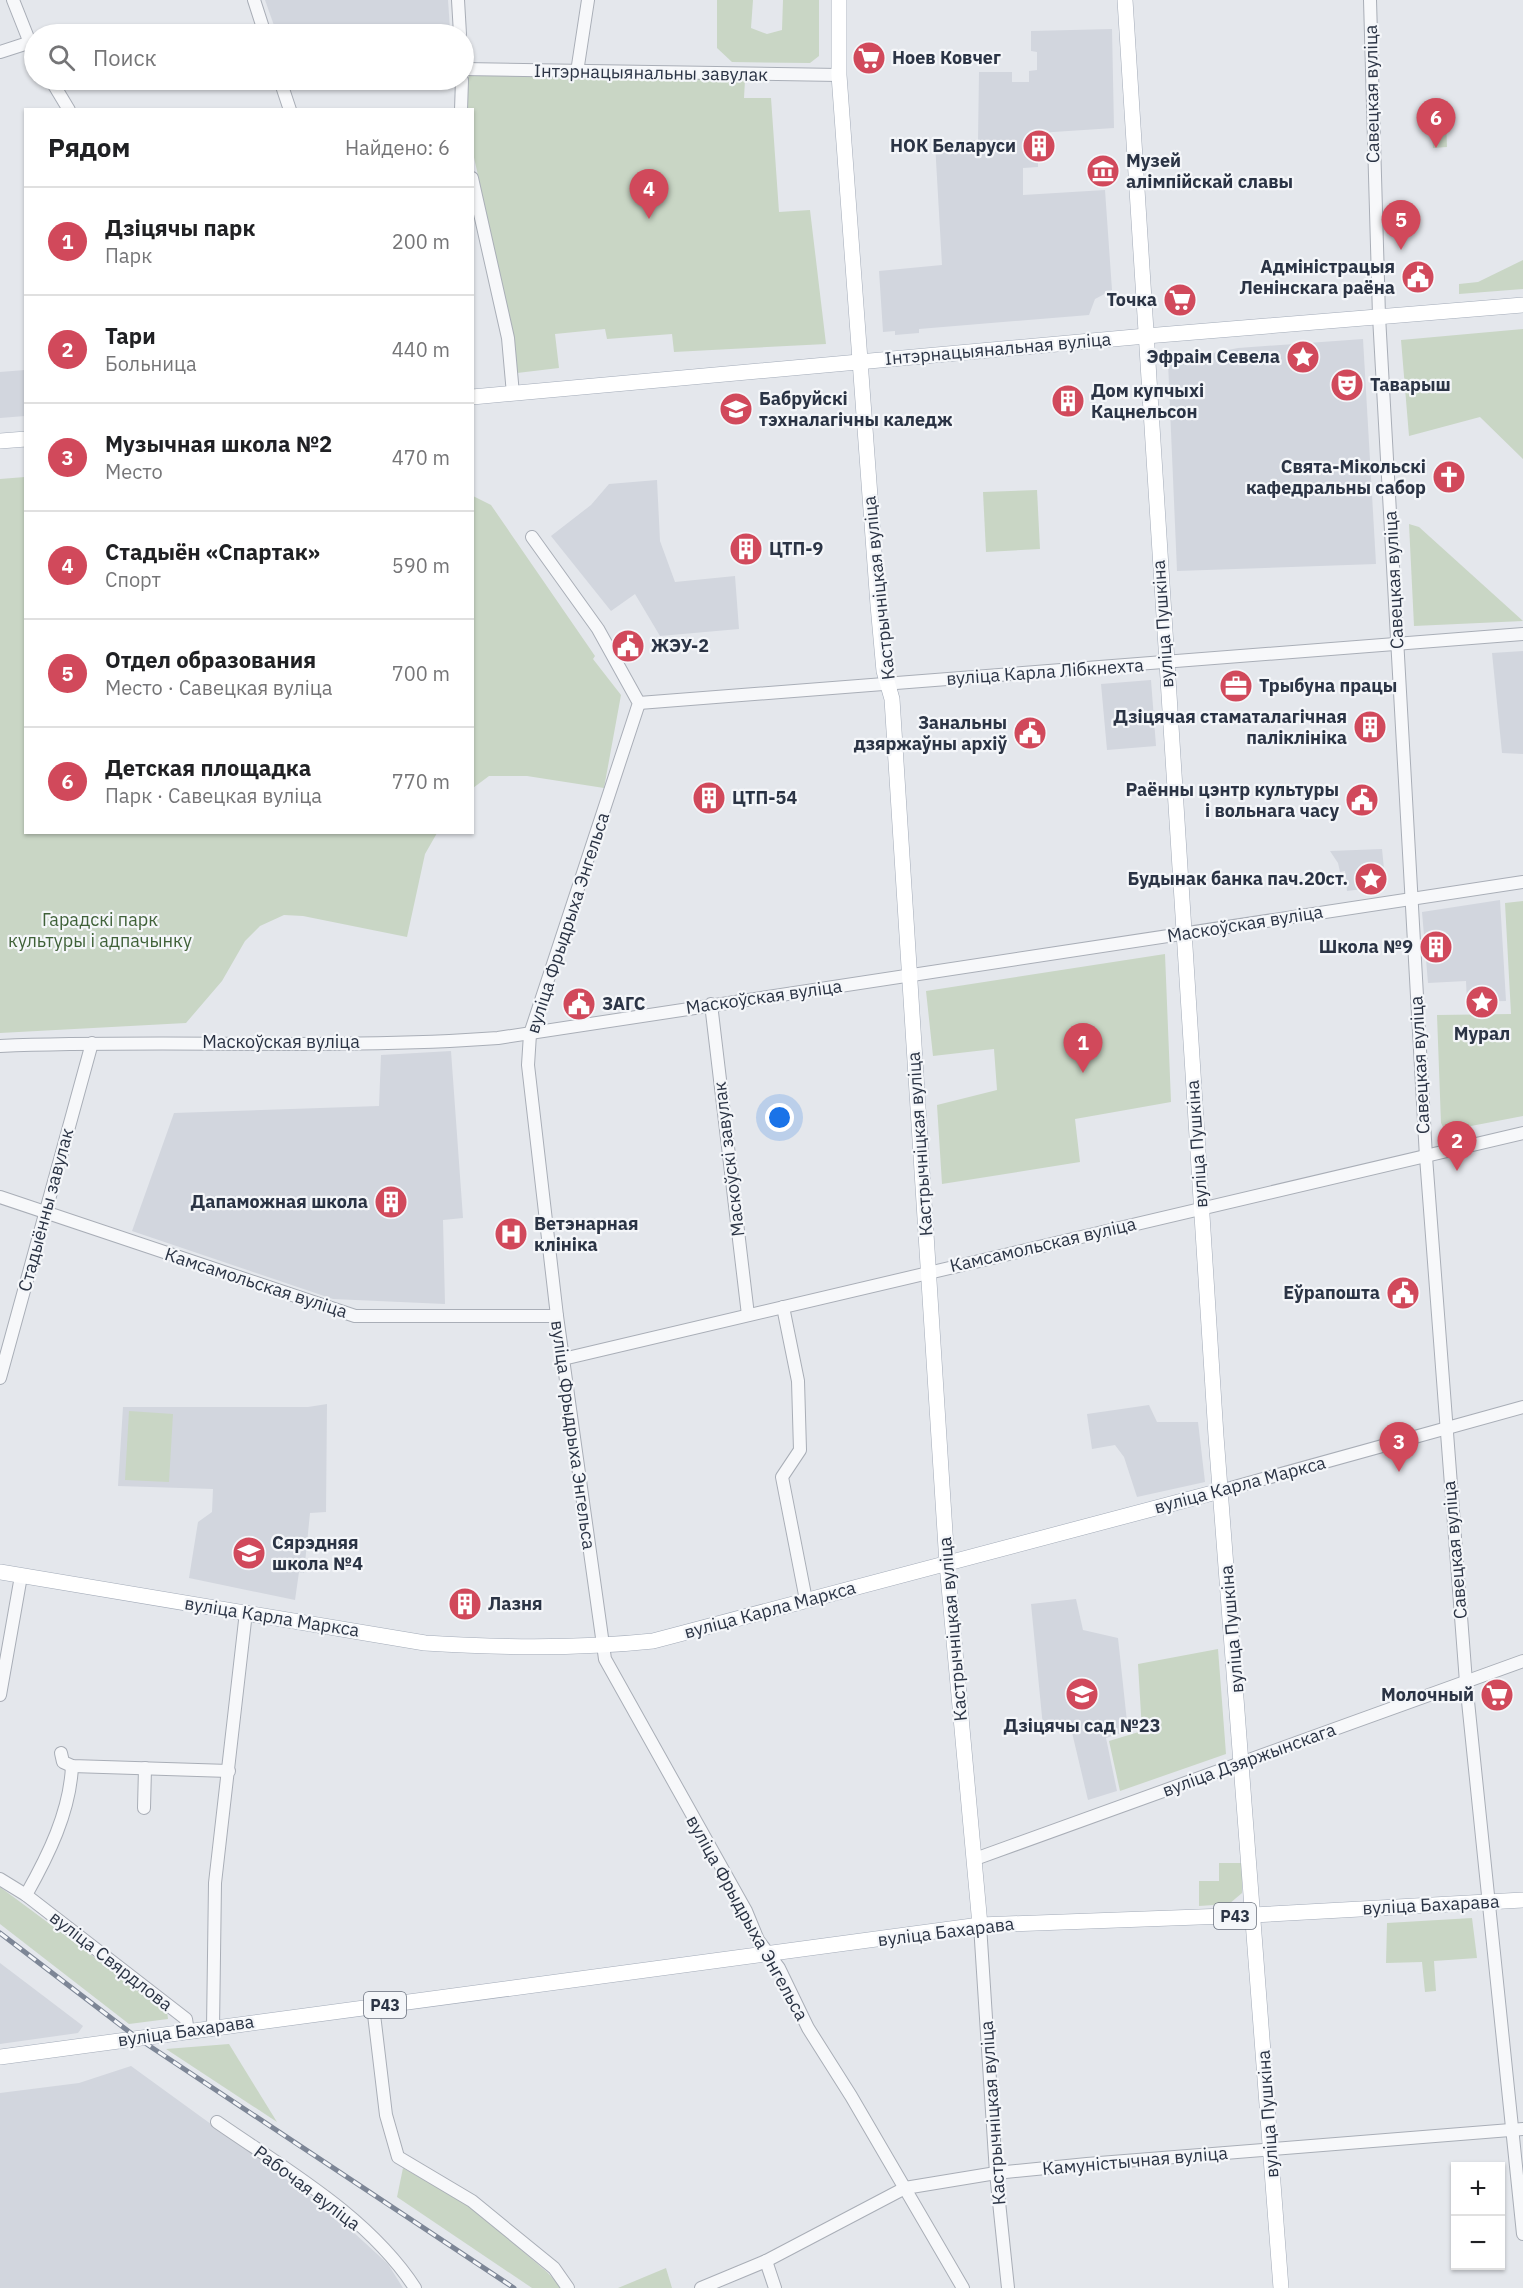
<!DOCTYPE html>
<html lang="ru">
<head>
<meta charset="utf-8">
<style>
	:root { --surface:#fff; --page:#f6f6f6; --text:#202124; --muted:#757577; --line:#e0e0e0; --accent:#d1495b }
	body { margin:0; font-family:"IBM Plex Sans",sans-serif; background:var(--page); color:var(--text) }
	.controls { position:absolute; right:18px; bottom:18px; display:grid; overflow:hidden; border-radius:0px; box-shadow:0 2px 4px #0004 }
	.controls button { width:54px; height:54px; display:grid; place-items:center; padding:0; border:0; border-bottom:2px solid var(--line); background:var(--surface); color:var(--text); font:30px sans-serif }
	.you { position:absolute; left:780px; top:1118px; width:21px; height:21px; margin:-15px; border:4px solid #fff; border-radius:50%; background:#1a73e8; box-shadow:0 0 0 9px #1a73e833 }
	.badge { display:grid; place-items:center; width:39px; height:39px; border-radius:50%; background:var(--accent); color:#fff; font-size:20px; font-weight:700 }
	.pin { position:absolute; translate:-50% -50px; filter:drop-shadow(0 2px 3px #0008) }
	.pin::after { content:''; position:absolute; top:32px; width:21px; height:18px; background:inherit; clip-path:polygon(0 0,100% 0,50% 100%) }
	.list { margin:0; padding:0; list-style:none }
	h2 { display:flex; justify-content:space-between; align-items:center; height:78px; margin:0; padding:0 24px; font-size:26px }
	h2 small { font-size:20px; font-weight:400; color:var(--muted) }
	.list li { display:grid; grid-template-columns:39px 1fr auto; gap:18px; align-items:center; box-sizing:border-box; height:108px; padding:0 24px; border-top:2px solid var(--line) }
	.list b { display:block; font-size:22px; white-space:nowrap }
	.list p { margin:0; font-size:20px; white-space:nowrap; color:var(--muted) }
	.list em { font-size:20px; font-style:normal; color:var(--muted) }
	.icon { flex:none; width:33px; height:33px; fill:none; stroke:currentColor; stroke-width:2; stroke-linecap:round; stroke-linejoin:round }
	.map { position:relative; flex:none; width:1523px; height:2288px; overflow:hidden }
	.search { position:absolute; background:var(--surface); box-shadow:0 2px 4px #0004; left:24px; top:24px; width:450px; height:66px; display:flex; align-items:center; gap:15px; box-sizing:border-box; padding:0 21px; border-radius:33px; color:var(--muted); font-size:22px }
	.panel { position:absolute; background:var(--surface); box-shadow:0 2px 4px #0004; left:24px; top:108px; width:450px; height:726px; border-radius:0px }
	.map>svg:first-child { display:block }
</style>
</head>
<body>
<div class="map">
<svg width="1523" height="2288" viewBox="0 0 1523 2288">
	<rect width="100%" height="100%" fill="#e4e7ec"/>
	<g fill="#d2d6de">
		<path d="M265,0H448L450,29L394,34H277Z"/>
		<path d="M1112,29L1114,128L1038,133V167L1023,168V195L1105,190L1112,290L1095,299L1089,315L919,329V333L895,335V331L883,332L879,271L942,265L935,143L978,140L979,72H1012V82H1029V71L1037,70V52L1031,51V31Z"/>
		<path d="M1363,339L1376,564L1177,571L1168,362L1238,348Z"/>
		<path d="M25,370V416L0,418V372Z"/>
		<path d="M657,480L660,541L675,582L735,576L739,629L660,636L635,594L611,611L551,536L591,505L609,484Z"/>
		<path d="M1523,651V754L1502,753L1492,653Z"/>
		<path d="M1151,680L1156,746L1107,750L1101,684Z"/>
		<path d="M1382,849L1385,879L1379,887L1347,891L1345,871L1340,872L1338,863L1330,851Z"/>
		<path d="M1500,900L1506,1001L1467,1002L1466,981L1428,983L1422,912Z"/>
		<path d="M451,1051L463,1218L443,1220L445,1304L333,1299L132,1231L174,1113L379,1106L381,1055Z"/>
		<path d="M327,1404L326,1512L310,1513L304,1573L299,1572L295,1600L189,1578L198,1522L212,1512L213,1489L118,1486L123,1407H308Z"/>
		<path d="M1149,1405L1157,1422H1198L1205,1482L1137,1497L1124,1457L1115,1445L1092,1449L1087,1414Z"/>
		<path d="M1076,1599L1083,1630L1118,1638L1128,1731L1106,1738L1117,1791L1088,1800L1070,1724L1043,1727L1031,1604Z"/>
		<path d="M0,1963L83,2026L78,2033L0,2044Z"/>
		<path d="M131,2066L328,2209L388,2264L403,2288H0V2093L79,2083Z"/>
	</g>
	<g fill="#c9d6c5">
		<path d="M717,0H753L751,28L767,34L782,30L783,0H819V56L810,63L732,62L717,48Z"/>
		<path d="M469,74L745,80L744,98H771L779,212L810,210L826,344L674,352L672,334L607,339L605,329L555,334L559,368L517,373L511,324L473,153L472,110H466L465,105Z"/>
		<path d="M1446,122L1447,147L1433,148L1431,123Z"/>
		<path d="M1523,260V289L1459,294V284L1478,282Z"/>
		<path d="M1523,329V459L1480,417L1409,436L1401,340Z"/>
		<path d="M25,477L26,832L437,833L425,854L407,937L303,916L284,915L260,926L245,941L222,981L186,1023L0,1033V479Z"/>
		<path d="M1037,490L1040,549L986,552L983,492Z"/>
		<path d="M473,496L491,505L595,656L593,659L621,695L604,788L527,776H489L473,788Z"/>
		<path d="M1409,524L1419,527L1523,621L1414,626Z"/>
		<path d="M1523,901V1116L1445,1131L1441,1123L1437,1015L1511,1014L1505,903Z"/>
		<path d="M1165,954L1171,1102L1075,1119L1080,1162L942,1184L937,1105L997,1090L994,1049L933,1056L926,991Z"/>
		<path d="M129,1411L173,1414L169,1482L125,1480Z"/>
		<path d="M1218,1649L1226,1754L1120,1791L1109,1741L1142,1731L1138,1664Z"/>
		<path d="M1219,1863H1242V1893L1229,1904L1199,1906V1881H1219Z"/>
		<path d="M0,1887L167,2011L168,2019L129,2024L0,1924Z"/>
		<path d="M1472,1918L1477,1958L1434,1961L1436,1991L1425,1992L1422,1962L1386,1963L1387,1923Z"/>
		<path d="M229,2044L277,2122L166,2049Z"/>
		<path d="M403,2168L470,2206L547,2272L562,2288H532L397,2197Z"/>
		<path d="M666,2268L672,2288H618Z"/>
	</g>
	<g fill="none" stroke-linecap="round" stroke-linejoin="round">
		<g stroke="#a9aeb7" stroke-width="14">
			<g id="minor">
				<path d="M13,0L34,53"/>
				<path d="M254,0L265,34"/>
				<path d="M458,0L460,34"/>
				<path d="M1370,0L1379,316L1426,1157L1466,1682L1523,2234"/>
				<path d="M0,52L28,43"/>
				<path d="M464,69L839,75"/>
				<path d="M577,72L588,0"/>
				<path d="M51,80L69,110"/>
				<path d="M280,80L290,110"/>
				<path d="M461,110L462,80"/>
				<path d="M472,178L508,338L513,394"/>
				<path d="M532,537L598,629L639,703L530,1034L528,1065L557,1316L605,1659L746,1911L758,1940L779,1968L808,2028L851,2096L963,2288"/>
				<path d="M639,703L1523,634"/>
				<path d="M711,1004L748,1315"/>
				<path d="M0,1046C166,1039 333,1050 498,1038L1523,882"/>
				<path d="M0,1197L355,1316H557"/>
				<path d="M783,1307L798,1381L800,1450L782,1477L806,1600"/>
				<path d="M563,1359L1523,1133"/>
				<path d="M0,1378L92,1043"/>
				<path d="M1220,1491L1523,1407"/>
				<path d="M0,1695L21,1576"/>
				<path d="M61,1753L63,1762L72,1766L229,1771"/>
				<path d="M144,1808L145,1768"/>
				<path d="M975,1859L1523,1661"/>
				<path d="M0,1879L26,1895L186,2019L188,2032"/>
				<path d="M26,1895C48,1856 70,1812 72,1766"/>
				<path d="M980,1925L996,2173L1008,2288"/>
				<path d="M373,2006L386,2115L398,2157L472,2201L554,2268L568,2288"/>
				<path d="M213,2028L215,1883L246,1612"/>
				<path d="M217,2122C286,2170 368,2216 415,2288"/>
				<path d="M766,2261L775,2288"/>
				<path d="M701,2288L766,2261L905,2188L996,2173L1087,2164L1523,2129"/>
			</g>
		</g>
		<g stroke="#a3abb8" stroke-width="16">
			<g id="major">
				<path d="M839,0V75L878,605L884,671L892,699L947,1564L980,1925"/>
				<path d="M1125,0L1216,1436L1281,2288"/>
				<path d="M472,397L1146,336L1523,305"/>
				<path d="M0,441L26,439"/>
				<path d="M0,1572L425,1643C502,1648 577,1649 653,1641L1220,1491"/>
				<path d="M0,2057L980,1925L1253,1915L1523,1900"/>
			</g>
		</g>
		<use href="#minor" stroke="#f7f8fa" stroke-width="12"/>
		<use href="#major" stroke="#fff" stroke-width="15"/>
		<g stroke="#7d8696" stroke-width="5">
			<path id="rail" d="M0,1933L136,2037L514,2288"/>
		</g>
		<use href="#rail" stroke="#f4f6f9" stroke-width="3" stroke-dasharray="9" stroke-linecap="butt"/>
	</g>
	<defs>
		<g id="supermarket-disc" transform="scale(1.725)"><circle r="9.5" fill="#d1495b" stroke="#f4f6f9"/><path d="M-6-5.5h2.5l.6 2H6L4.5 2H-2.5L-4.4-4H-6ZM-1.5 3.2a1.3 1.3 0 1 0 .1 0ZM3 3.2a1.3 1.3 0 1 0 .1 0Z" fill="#fff"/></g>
		<g id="building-disc" transform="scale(1.725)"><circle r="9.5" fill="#d1495b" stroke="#f4f6f9"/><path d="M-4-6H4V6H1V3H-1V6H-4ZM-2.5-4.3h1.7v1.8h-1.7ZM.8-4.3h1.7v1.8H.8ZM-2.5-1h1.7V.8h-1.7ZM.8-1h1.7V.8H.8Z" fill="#fff"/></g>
		<g id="museum-disc" transform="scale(1.725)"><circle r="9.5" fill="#d1495b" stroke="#f4f6f9"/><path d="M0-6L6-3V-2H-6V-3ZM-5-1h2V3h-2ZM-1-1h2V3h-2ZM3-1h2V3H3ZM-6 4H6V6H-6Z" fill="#fff"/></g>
		<g id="civic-disc" transform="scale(1.725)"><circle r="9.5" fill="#d1495b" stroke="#f4f6f9"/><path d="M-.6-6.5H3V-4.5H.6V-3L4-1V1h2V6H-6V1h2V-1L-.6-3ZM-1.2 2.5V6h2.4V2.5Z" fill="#fff"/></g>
		<g id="sight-disc" transform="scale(1.725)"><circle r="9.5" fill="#d1495b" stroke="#f4f6f9"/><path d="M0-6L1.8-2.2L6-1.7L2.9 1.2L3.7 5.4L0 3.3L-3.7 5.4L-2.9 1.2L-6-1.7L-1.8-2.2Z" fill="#fff"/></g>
		<g id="theatre-disc" transform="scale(1.725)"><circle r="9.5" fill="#d1495b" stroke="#f4f6f9"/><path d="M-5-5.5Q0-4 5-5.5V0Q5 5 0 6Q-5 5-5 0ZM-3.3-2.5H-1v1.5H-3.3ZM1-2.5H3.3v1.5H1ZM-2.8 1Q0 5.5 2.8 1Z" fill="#fff"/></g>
		<g id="university-disc" transform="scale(1.725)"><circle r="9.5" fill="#d1495b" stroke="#f4f6f9"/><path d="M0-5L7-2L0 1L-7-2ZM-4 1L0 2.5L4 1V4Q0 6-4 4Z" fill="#fff"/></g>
		<g id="church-disc" transform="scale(1.725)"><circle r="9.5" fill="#d1495b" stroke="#f4f6f9"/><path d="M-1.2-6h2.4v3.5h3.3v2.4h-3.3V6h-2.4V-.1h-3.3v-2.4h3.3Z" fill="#fff"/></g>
		<g id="office-disc" transform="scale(1.725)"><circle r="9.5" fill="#d1495b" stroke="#f4f6f9"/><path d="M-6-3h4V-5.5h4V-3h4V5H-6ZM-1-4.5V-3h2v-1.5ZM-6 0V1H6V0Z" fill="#fff"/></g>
		<g id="hospital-disc" transform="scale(1.725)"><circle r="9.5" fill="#d1495b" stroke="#f4f6f9"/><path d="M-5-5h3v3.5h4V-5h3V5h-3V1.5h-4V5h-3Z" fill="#fff"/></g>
		<g id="school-disc" transform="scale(1.725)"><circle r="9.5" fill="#d1495b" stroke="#f4f6f9"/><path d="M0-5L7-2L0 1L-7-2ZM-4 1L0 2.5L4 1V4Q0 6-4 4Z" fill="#fff"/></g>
	</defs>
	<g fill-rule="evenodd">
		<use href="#supermarket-disc" x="869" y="58"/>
		<use href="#building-disc" x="1039" y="146"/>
		<use href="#museum-disc" x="1103" y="171"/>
		<use href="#civic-disc" x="1418" y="277"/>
		<use href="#supermarket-disc" x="1180" y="300"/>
		<use href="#sight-disc" x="1303" y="357"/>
		<use href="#theatre-disc" x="1347" y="385"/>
		<use href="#building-disc" x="1068" y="401"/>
		<use href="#university-disc" x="736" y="409"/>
		<use href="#church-disc" x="1449" y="477"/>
		<use href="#building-disc" x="746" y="549"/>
		<use href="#civic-disc" x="628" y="646"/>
		<use href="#office-disc" x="1236" y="686"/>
		<use href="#building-disc" x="1370" y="727"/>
		<use href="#civic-disc" x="1030" y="733"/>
		<use href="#building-disc" x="709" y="798"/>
		<use href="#civic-disc" x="1362" y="800"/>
		<use href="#sight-disc" x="1371" y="879"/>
		<use href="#building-disc" x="1436" y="947"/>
		<use href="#sight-disc" x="1482" y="1002"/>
		<use href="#civic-disc" x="579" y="1004"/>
		<use href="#building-disc" x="391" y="1202"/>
		<use href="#hospital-disc" x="511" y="1234"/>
		<use href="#civic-disc" x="1403" y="1293"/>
		<use href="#school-disc" x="249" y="1553"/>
		<use href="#building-disc" x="465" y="1604"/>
		<use href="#school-disc" x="1082" y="1694"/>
		<use href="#supermarket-disc" x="1497" y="1695"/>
	</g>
	<g text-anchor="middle" stroke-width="4.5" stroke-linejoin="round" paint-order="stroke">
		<g fill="#f4f6f9" stroke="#676e7b" stroke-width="1.5">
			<rect x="1214" y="1903" width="42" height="26" rx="4.5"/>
			<rect x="364" y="1992" width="42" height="26" rx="4.5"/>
		</g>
		<g font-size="16" font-weight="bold" fill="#2b3445">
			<text x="1235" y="1922">Р43</text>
			<text x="385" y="2011">Р43</text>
		</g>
		<g font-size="18" font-weight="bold" fill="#2b3445" stroke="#f4f6f9" text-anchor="start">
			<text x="892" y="64">Ноев Ковчег</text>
			<text x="1016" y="152" text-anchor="end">НОК Беларуси</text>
			<text x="1126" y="167">Музей<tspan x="1126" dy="21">алімпійскай славы</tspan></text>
			<text x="1395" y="273" text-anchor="end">Адміністрацыя<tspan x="1395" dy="21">Ленінскага раёна</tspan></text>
			<text x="1157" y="306" text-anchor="end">Точка</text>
			<text x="1280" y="363" text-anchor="end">Эфраім Севела</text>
			<text x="1370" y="391">Таварыш</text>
			<text x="1091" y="397">Дом купчыхі<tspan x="1091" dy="21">Кацнельсон</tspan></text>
			<text x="759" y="405">Бабруйскі<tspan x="759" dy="21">тэхналагічны каледж</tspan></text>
			<text x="1426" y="473" text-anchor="end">Свята-Мікольскі<tspan x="1426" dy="21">кафедральны сабор</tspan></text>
			<text x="769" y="555">ЦТП-9</text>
			<text x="651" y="652">ЖЭУ-2</text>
			<text x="1259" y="692">Трыбуна працы</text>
			<text x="1347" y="723" text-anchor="end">Дзіцячая стаматалагічная<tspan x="1347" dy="21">паліклініка</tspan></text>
			<text x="1007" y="729" text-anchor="end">Занальны<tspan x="1007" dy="21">дзяржаўны архіў</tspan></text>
			<text x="1339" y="796" text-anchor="end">Раённы цэнтр культуры<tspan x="1339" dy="21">і вольнага часу</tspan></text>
			<text x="732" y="804">ЦТП-54</text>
			<text x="1348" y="885" text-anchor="end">Будынак банка пач.20ст.</text>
			<text x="1413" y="953" text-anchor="end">Школа №9</text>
			<text x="602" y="1010">ЗАГС</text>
			<text x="1482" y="1040" text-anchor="middle">Мурал</text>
			<text x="368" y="1208" text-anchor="end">Дапаможная школа</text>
			<text x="534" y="1230">Ветэнарная<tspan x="534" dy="21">клініка</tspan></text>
			<text x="1380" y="1299" text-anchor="end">Еўрапошта</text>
			<text x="272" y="1549">Сярэдняя<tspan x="272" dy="21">школа №4</tspan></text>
			<text x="488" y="1610">Лазня</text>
			<text x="1474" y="1701" text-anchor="end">Молочный</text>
			<text x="1082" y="1732" text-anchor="middle">Дзіцячы сад №23</text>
		</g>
		<g font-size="18" fill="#2b3445" stroke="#f4f6f9">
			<text transform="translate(651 73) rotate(1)" y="6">Інтэрнацыянальны завулак</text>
			<text transform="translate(1372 94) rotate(-91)" y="6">Савецкая вуліца</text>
			<text transform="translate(998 349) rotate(-5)" y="6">Інтэрнацыянальная вуліца</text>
			<text transform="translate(1394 580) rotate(-93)" y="6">Савецкая вуліца</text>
			<text transform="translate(879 588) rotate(-96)" y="6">Кастрычніцкая вуліца</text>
			<text transform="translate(1163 624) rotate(-94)" y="6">вуліца Пушкіна</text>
			<text transform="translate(1045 672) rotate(-4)" y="6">вуліца Карла Лібкнехта</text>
			<text transform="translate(568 923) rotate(-72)" y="6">вуліца Фрыдрыха Энгельса</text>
			<text transform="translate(1245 924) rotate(-9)" y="6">Маскоўская вуліца</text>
			<text transform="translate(764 997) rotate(-8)" y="6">Маскоўская вуліца</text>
			<text x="281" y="1048">Маскоўская вуліца</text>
			<text transform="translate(1420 1065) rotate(-93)" y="6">Савецкая вуліца</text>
			<text transform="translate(920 1144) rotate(-94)" y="6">Кастрычніцкая вуліца</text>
			<text transform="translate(1197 1144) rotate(-94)" y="6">вуліца Пушкіна</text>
			<text transform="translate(729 1159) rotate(-97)" y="6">Маскоўскі завулак</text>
			<text transform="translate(46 1210) rotate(-75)" y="6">Стадыённы завулак</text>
			<text transform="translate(1043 1245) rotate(-13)" y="6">Камсамольская вуліца</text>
			<text transform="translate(256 1283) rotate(18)" y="6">Камсамольская вуліца</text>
			<text transform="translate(573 1435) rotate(82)" y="6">вуліца Фрыдрыха Энгельса</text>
			<text transform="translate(1240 1485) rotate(-15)" y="6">вуліца Карла Маркса</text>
			<text transform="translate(1455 1550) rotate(-95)" y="6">Савецкая вуліца</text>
			<text transform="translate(770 1610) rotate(-15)" y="6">вуліца Карла Маркса</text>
			<text transform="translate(272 1617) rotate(9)" y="6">вуліца Карла Маркса</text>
			<text transform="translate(953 1629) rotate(-95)" y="6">Кастрычніцкая вуліца</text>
			<text transform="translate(1232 1629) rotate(-95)" y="6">вуліца Пушкіна</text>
			<text transform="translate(1249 1760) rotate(-20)" y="6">вуліца Дзяржынскага</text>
			<text transform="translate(1431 1905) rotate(-3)" y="6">вуліца Бахарава</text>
			<text transform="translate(747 1918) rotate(61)" y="6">вуліца Фрыдрыха Энгельса</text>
			<text transform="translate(946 1932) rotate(-7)" y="6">вуліца Бахарава</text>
			<text transform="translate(111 1961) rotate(38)" y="6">вуліца Свярдлова</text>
			<text transform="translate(186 2031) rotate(-8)" y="6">вуліца Бахарава</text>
			<text transform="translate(993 2113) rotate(-94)" y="6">Кастрычніцкая вуліца</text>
			<text transform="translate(1268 2114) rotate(-94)" y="6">вуліца Пушкіна</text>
			<text transform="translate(1135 2161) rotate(-5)" y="6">Камуністычная вуліца</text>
			<text transform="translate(307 2188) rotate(37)" y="6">Рабочая вуліца</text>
		</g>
		<g font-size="18" fill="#3f6138" stroke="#f4f6f9">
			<text x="100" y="926">Гарадскі парк<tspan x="100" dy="21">культуры і адпачынку</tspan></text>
		</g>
	</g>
</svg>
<div class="controls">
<button>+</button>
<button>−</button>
</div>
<div class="you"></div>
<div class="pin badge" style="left:1083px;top:1073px">1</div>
<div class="pin badge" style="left:1457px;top:1171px">2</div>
<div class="pin badge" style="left:1399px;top:1472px">3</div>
<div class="pin badge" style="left:649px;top:219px">4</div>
<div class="pin badge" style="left:1401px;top:250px">5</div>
<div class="pin badge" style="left:1436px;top:148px">6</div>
<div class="search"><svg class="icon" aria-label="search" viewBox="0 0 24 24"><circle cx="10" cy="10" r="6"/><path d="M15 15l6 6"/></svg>Поиск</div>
<section class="panel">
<h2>Рядом<small>Найдено: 6</small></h2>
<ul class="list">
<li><span class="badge">1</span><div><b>Дзіцячы парк</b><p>Парк</p></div><em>200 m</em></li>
<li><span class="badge">2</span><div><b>Тари</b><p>Больница</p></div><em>440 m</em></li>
<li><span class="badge">3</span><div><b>Музычная школа №2</b><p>Место</p></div><em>470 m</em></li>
<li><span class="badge">4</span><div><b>Стадыён «Спартак»</b><p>Спорт</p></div><em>590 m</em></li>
<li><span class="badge">5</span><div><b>Отдел образования</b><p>Место · Савецкая вуліца</p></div><em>700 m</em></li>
<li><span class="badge">6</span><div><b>Детская площадка</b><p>Парк · Савецкая вуліца</p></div><em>770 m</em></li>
</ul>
</section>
</div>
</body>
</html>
